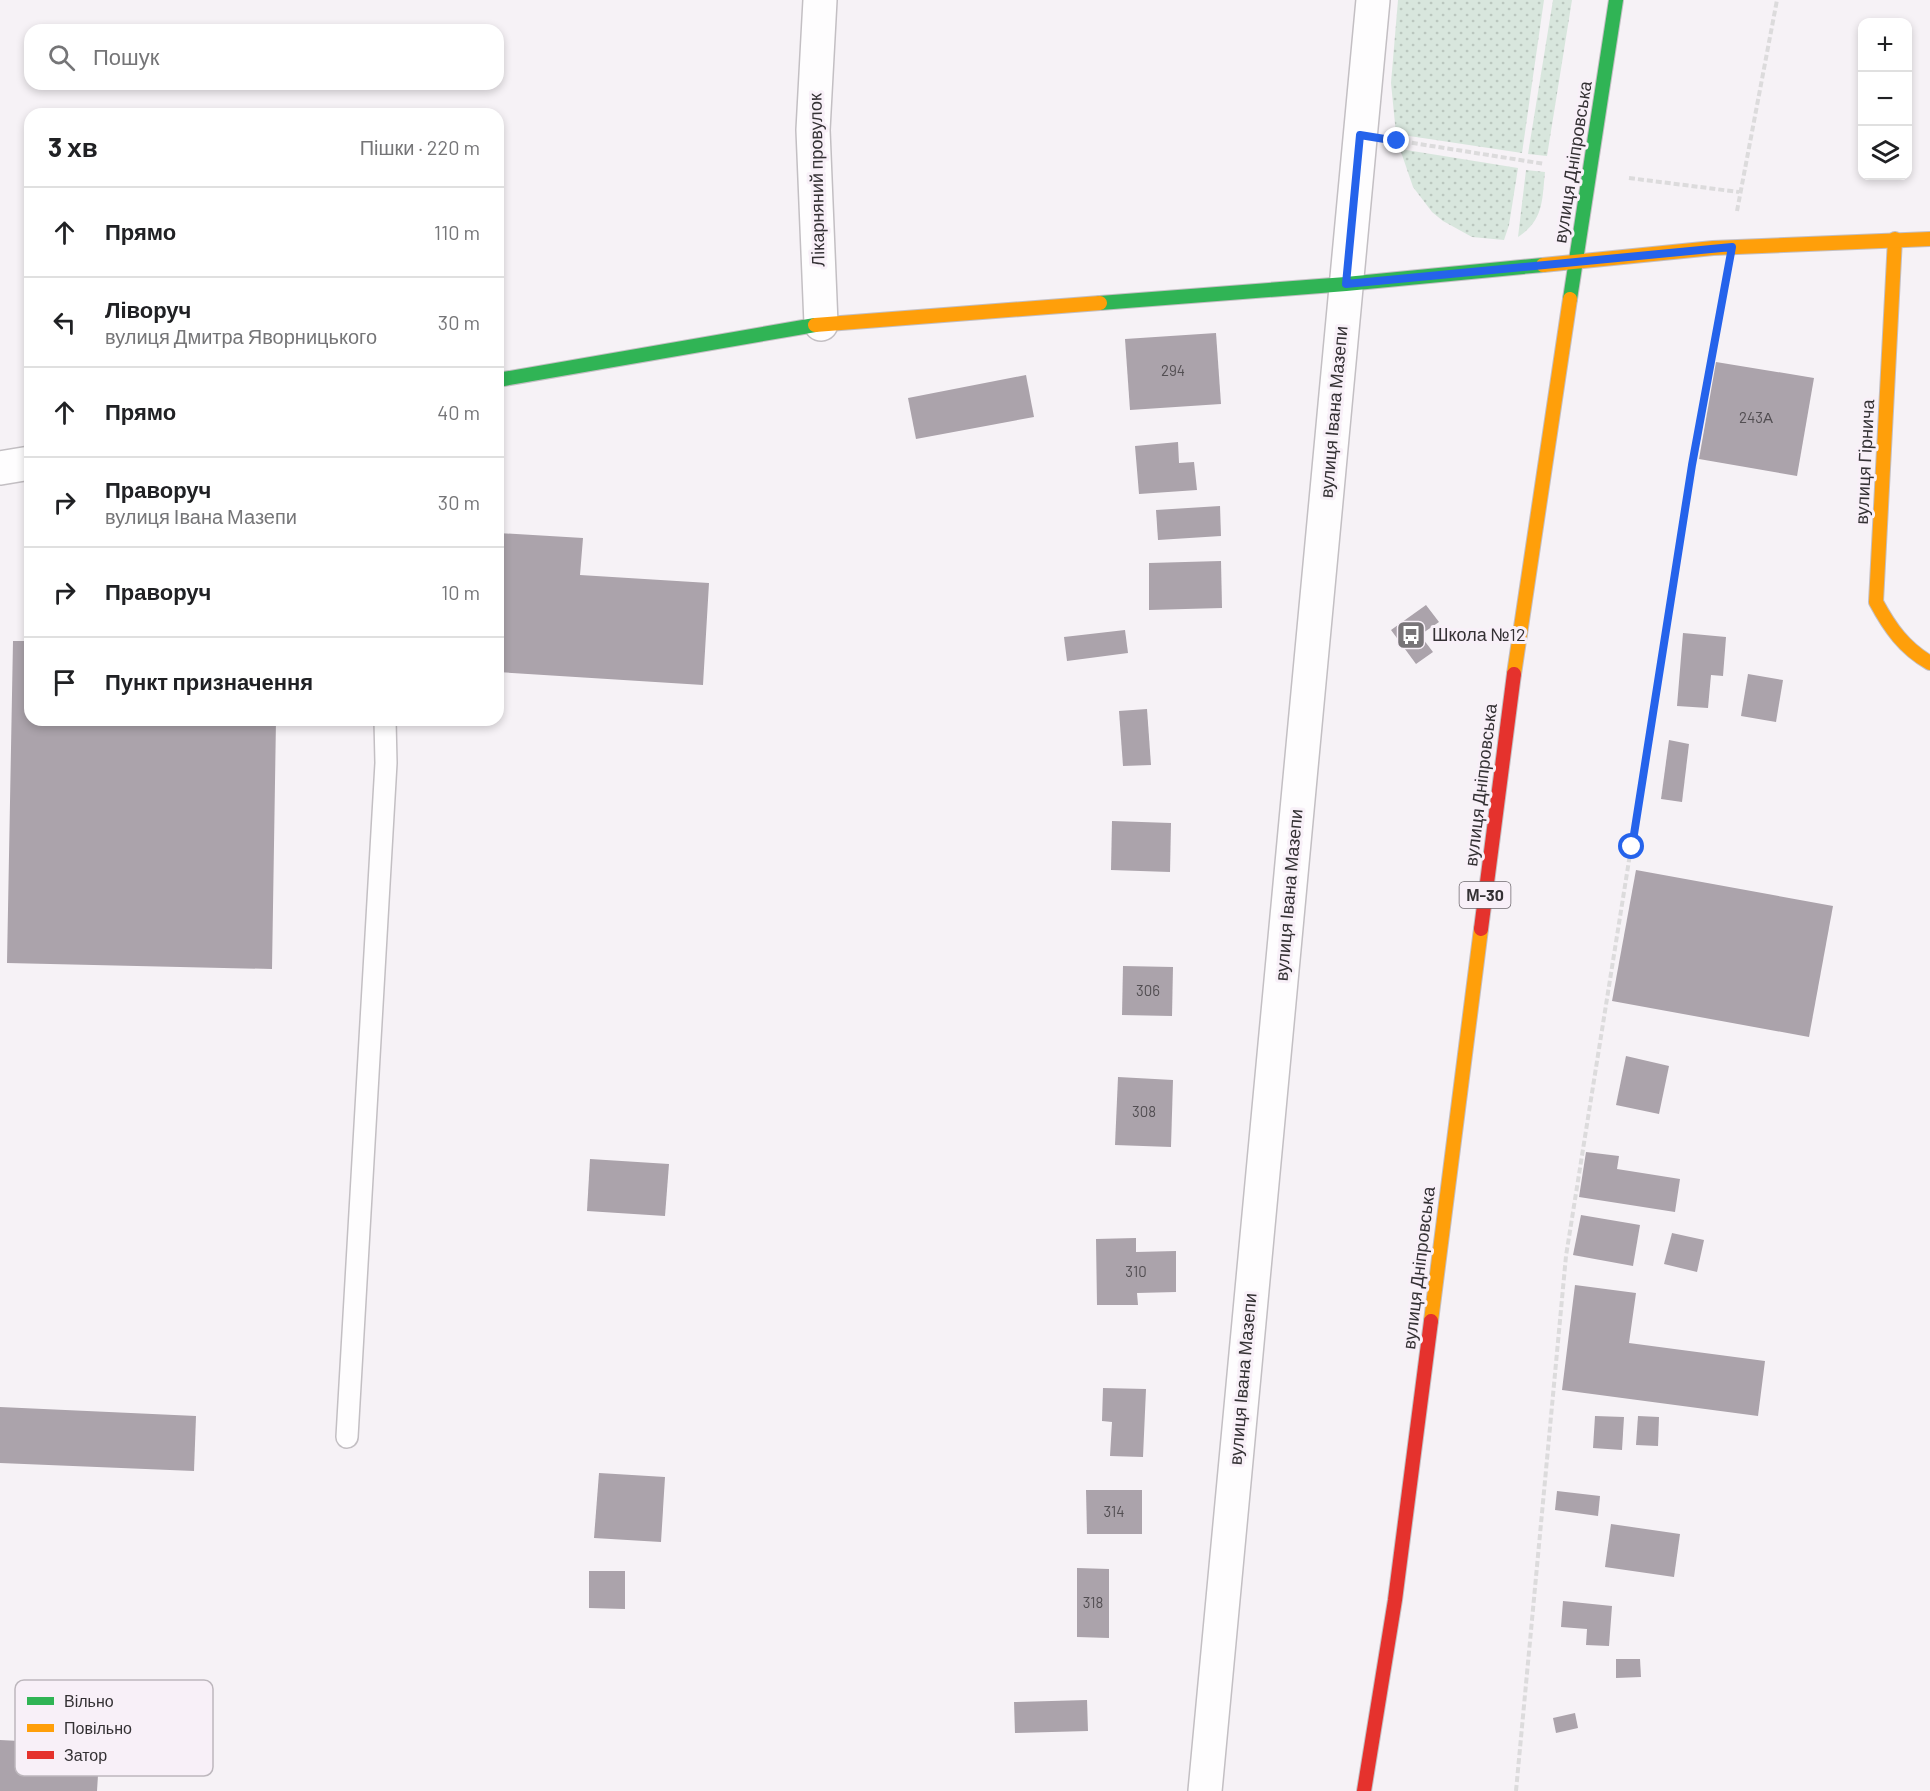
<!DOCTYPE html>
<html lang="uk">
<head>
<meta charset="utf-8">
<style>
	:root { --surface:#fff; --page:#f2f2f2; --text:#202124; --muted:#757577; --line:#e0e0e0 }
	body { margin:0; font-family:Barlow,sans-serif; background:var(--page); color:var(--text) }
	.controls { position:absolute; right:18px; top:18px; display:grid; overflow:hidden; border-radius:12px; box-shadow:0 3px 9px #0003 }
	.controls button { width:54px; height:54px; display:grid; place-items:center; padding:0; border:0; border-bottom:2px solid var(--line); background:var(--surface); color:var(--text); font:30px sans-serif }
	.stop { position:absolute; width:18px; height:18px; margin:-14px; border:4px solid #2563eb; border-radius:50%; background:#fff }
	.stop.end { background:#2563eb; border-color:#fff; box-shadow:0 2px 6px #0008 }
	.list { margin:0; padding:0; list-style:none }
	h2 { display:flex; justify-content:space-between; align-items:center; height:78px; margin:0; padding:0 24px; font-size:26px }
	h2 small { font-size:20px; font-weight:400; color:var(--muted) }
	.list li { display:grid; grid-template-columns:39px 1fr auto; gap:18px; align-items:center; box-sizing:border-box; height:90px; padding:0 24px; border-top:2px solid var(--line) }
	.list b { display:block; font-size:22px; white-space:nowrap }
	.list p { margin:0; font-size:20px; white-space:nowrap; color:var(--muted) }
	.list em { font-size:20px; font-style:normal; color:var(--muted) }
	.icon { flex:none; width:33px; height:33px; fill:none; stroke:currentColor; stroke-width:2; stroke-linecap:round; stroke-linejoin:round }
	.map { position:relative; flex:none; width:1930px; height:1791px; overflow:hidden }
	.search { position:absolute; background:var(--surface); box-shadow:0 3px 9px #0003; left:24px; top:24px; width:480px; height:66px; display:flex; align-items:center; gap:15px; box-sizing:border-box; padding:0 21px; border-radius:18px; color:var(--muted); font-size:22px }
	.panel { position:absolute; background:var(--surface); box-shadow:0 3px 9px #0003; left:24px; top:108px; width:480px; height:618px; border-radius:18px }
	.map>svg:first-child { display:block }
</style>
</head>
<body>
<div class="map">
<svg width="1930" height="1791" viewBox="0 0 1930 1791">
	<defs>
		<pattern id="grass-dots" width="8" height="8" patternUnits="userSpaceOnUse" patternTransform="scale(1.5)"><rect width="8" height="8" fill="#d8e6dd"/><path d="M2 2h.1M6 6h.1" fill="none" stroke="#bac6be" stroke-width="1.8" stroke-linecap="round"/></pattern>
	</defs>
	<rect width="100%" height="100%" fill="#f6f2f6"/>
	<g fill="url(#grass-dots)">
		<path d="M1398,0H1544L1522,153L1396,134L1391,83Z"/>
		<path d="M1553,0H1572L1547,156L1528,154Z"/>
		<path d="M1400,149L1518,168L1509,225L1504,240L1472,237L1443,221L1432,212L1413,187Z"/>
		<path d="M1526,170L1545,172C1542,200 1544,220 1518,237Z"/>
	</g>
	<g fill="#aba3ab">
		<path d="M1216,333L1221,404L1130,410L1125,339Z"/>
		<path d="M1716,362L1814,378L1797,476L1699,459Z"/>
		<path d="M1026,375L1034,417L916,439L908,398Z"/>
		<path d="M1178,442L1179,463L1194,462L1197,490L1139,494L1135,446Z"/>
		<path d="M1220,506L1221,536L1158,540L1156,510Z"/>
		<path d="M498,533L583,538L580,575L709,583L703,685L498,672Z"/>
		<path d="M1221,561L1222,608L1149,610V563Z"/>
		<path d="M1426,605L1439,622L1420,635L1433,652L1416,664L1391,630Z"/>
		<path d="M1125,630L1128,653L1067,661L1064,637Z"/>
		<path d="M1683,633L1726,637L1723,676L1711,675L1708,708L1677,706Z"/>
		<path d="M13,641H30V720H276L272,969L7,963Z"/>
		<path d="M1748,674L1783,680L1776,722L1741,716Z"/>
		<path d="M1147,709L1151,765L1123,766L1119,711Z"/>
		<path d="M1669,740L1689,744L1682,802L1661,799Z"/>
		<path d="M1112,821L1171,823L1170,872L1111,870Z"/>
		<path d="M1636,870L1833,906L1809,1037L1612,1001Z"/>
		<path d="M1123,966L1173,967L1172,1016L1122,1015Z"/>
		<path d="M1626,1056L1669,1066L1659,1114L1616,1105Z"/>
		<path d="M1118,1077L1173,1080L1171,1147L1115,1145Z"/>
		<path d="M1586,1152L1619,1156L1617,1169L1680,1179L1675,1212L1579,1197Z"/>
		<path d="M590,1159L669,1164L665,1216L587,1211Z"/>
		<path d="M1581,1215L1640,1225L1633,1266L1573,1255Z"/>
		<path d="M1672,1233L1704,1240L1697,1272L1664,1264Z"/>
		<path d="M1136,1238V1252L1176,1251V1292L1137,1293L1138,1305H1097L1096,1239Z"/>
		<path d="M1575,1285L1636,1293L1629,1343L1765,1361L1758,1416L1562,1390Z"/>
		<path d="M1103,1388L1146,1389L1143,1457L1110,1456L1112,1422L1102,1421Z"/>
		<path d="M0,1407L196,1416L194,1471L0,1463Z"/>
		<path d="M1595,1416L1624,1417L1622,1450L1593,1448Z"/>
		<path d="M1638,1416L1659,1417L1658,1446L1636,1445Z"/>
		<path d="M599,1473L665,1477L661,1542L594,1538Z"/>
		<path d="M1086,1490H1142V1534H1087Z"/>
		<path d="M1557,1491L1600,1496L1598,1516L1555,1510Z"/>
		<path d="M1611,1524L1680,1534L1674,1577L1605,1567Z"/>
		<path d="M1077,1568L1109,1569V1638L1077,1637Z"/>
		<path d="M589,1571H625V1609L589,1608Z"/>
		<path d="M1563,1601L1612,1606L1609,1646L1586,1645L1587,1629L1561,1627Z"/>
		<path d="M1616,1659H1640L1641,1677L1616,1678Z"/>
		<path d="M1087,1700L1088,1731L1015,1733L1014,1702Z"/>
		<path d="M1575,1713L1578,1728L1556,1733L1553,1718Z"/>
		<path d="M0,1740L100,1745L97,1791H0Z"/>
	</g>
	<g fill="none" stroke-linecap="round" stroke-linejoin="round">
		<g stroke="#c3bfc3" stroke-width="24">
			<path id="lane" d="M347,1437L386,763L385,720"/>
		</g>
		<g stroke="#c3bfc3" stroke-width="36">
			<g id="street">
				<path d="M820,0L813,130L821,324"/>
				<path d="M0,468L30,463"/>
				<path d="M1205,1791L1373,0"/>
			</g>
		</g>
		<g stroke="#c3bfc3" stroke-width="16">
			<g id="fast">
				<path d="M1570,299L1616,0"/>
				<path d="M1100,303L1346,284L1543,265"/>
				<path d="M498,380L815,325"/>
			</g>
		</g>
		<g stroke="#c3bfc3" stroke-width="16">
			<g id="slow">
				<path d="M1895,239L1876,602C1890,628 1904,648 1930,663"/>
				<path d="M1543,265L1713,248L1930,239"/>
				<path d="M815,325L1100,303"/>
				<path d="M1514,674L1570,299"/>
				<path d="M1431,1321L1481,929"/>
			</g>
		</g>
		<g stroke="#c3bfc3" stroke-width="16">
			<g id="jam">
				<path d="M1481,929L1514,674"/>
				<path d="M1364,1791L1395,1600L1431,1321"/>
			</g>
		</g>
		<g stroke="#dcdbdc" stroke-width="4" stroke-dasharray="6 3" stroke-linecap="butt">
			<path d="M1394,140L1545,164"/>
			<path d="M1629,178L1739,192"/>
			<path d="M1737,211L1777,0"/>
			<path d="M1516,1791L1566,1256L1692,465L1726,281"/>
		</g>
		<use href="#lane" stroke="#fefdfe" stroke-width="21"/>
		<use href="#street" stroke="#fefdfe" stroke-width="33"/>
		<use href="#fast" stroke="#30b455" stroke-width="14"/>
		<use href="#slow" stroke="#ff9f0a" stroke-width="14"/>
		<use href="#jam" stroke="#e5322d" stroke-width="14"/>
	</g>
	<g fill="none" stroke-linecap="round" stroke-linejoin="round">
		<path stroke="#2563eb" stroke-width="8" d="M1397,141L1360,135L1346,284L1732,247L1692,465L1632,847"/>
	</g>
	<defs>
		<g id="bus-square" transform="scale(1.5)"><rect x="-9" y="-9" width="18" height="18" rx="4" fill="#787578" stroke="#f8f0f8"/><path d="M-5-6H5V4H4V6H2V4H-2V6H-4V4H-5ZM-3.5-4V0h7V-4ZM-3.5 1.2v1.5H-2V1.2ZM2 1.2v1.5H3.5V1.2Z" fill="#fff"/></g>
	</defs>
	<g fill-rule="evenodd">
		<use href="#bus-square" x="1411" y="635"/>
	</g>
	<g text-anchor="middle" stroke-width="6" stroke-linejoin="round" paint-order="stroke">
		<g font-size="15" fill="#524e52">
			<text x="1173" y="376">294</text>
			<text x="1756" y="423">243А</text>
			<text x="1148" y="996">306</text>
			<text x="1144" y="1117">308</text>
			<text x="1136" y="1277">310</text>
			<text x="1114" y="1517">314</text>
			<text x="1093" y="1608">318</text>
		</g>
		<rect fill="#f8f0f8" stroke="#6f6a6f" stroke-width="1.5" x="1459.5" y="882" width="51" height="26" rx="4.5"/>
		<g font-size="16" font-weight="bold" fill="#343134">
			<text x="1485" y="901">М-30</text>
		</g>
		<g font-size="18" fill="#343134" stroke="#f8f0f8">
			<text transform="translate(1573 162) rotate(-81)" y="6">вулиця Дніпровська</text>
			<text transform="translate(817 180) rotate(-91)" y="6">Лікарняний провулок</text>
			<text transform="translate(1334 412) rotate(-85)" y="6">вулиця Івана Мазепи</text>
			<text transform="translate(1865 462) rotate(-87)" y="6">вулиця Гірнича</text>
			<text transform="translate(1481 785) rotate(-83)" y="6">вулиця Дніпровська</text>
			<text transform="translate(1289 895) rotate(-85)" y="6">вулиця Івана Мазепи</text>
			<text transform="translate(1419 1268) rotate(-83)" y="6">вулиця Дніпровська</text>
			<text transform="translate(1243 1379) rotate(-85)" y="6">вулиця Івана Мазепи</text>
		</g>
		<g font-size="18" fill="#343134" stroke="#f8f0f8" text-anchor="start">
			<text x="1432" y="641">Школа №12</text>
		</g>
	</g>
	<rect x="15" y="1680" width="198" height="96" rx="9" fill="#f8f0f8" stroke="#bdb7bd" stroke-width="1.5"/>
	<rect x="27" y="1697" width="27" height="8" fill="#30b455"/>
	<rect x="27" y="1724" width="27" height="8" fill="#ff9f0a"/>
	<rect x="27" y="1751" width="27" height="8" fill="#e5322d"/>
	<g font-size="16" fill="#343134">
		<text x="64" y="1707">Вільно</text>
		<text x="64" y="1734">Повільно</text>
		<text x="64" y="1761">Затор</text>
	</g>
</svg>
<div class="controls">
<button>+</button>
<button>−</button>
<button><svg class="icon" aria-label="layers" viewBox="0 0 24 24"><path d="M12 4l9 5-9 5-9-5zM3 14l9 5 9-5"/></svg></button>
</div>
<div class="stop" style="left:1632px;top:847px"></div>
<div class="stop end" style="left:1397px;top:141px"></div>
<div class="search"><svg class="icon" aria-label="search" viewBox="0 0 24 24"><circle cx="10" cy="10" r="6"/><path d="M15 15l6 6"/></svg>Пошук</div>
<section class="panel">
<h2>3 хв<small>Пішки · 220 m</small></h2>
<ul class="list">
<li><svg class="icon" aria-label="ahead" viewBox="0 0 24 24"><path d="M12 20V5M6 11l6-6 6 6"/></svg><div><b>Прямо</b></div><em>110 m</em></li>
<li><svg class="icon" aria-label="left" viewBox="0 0 24 24"><path d="M17 20v-9H6M10 6l-5 5 5 5"/></svg><div><b>Ліворуч</b><p>вулиця Дмитра Яворницького</p></div><em>30 m</em></li>
<li><svg class="icon" aria-label="ahead" viewBox="0 0 24 24"><path d="M12 20V5M6 11l6-6 6 6"/></svg><div><b>Прямо</b></div><em>40 m</em></li>
<li><svg class="icon" aria-label="right" viewBox="0 0 24 24"><path d="M7 20v-9h11M14 6l5 5-5 5"/></svg><div><b>Праворуч</b><p>вулиця Івана Мазепи</p></div><em>30 m</em></li>
<li><svg class="icon" aria-label="right" viewBox="0 0 24 24"><path d="M7 20v-9h11M14 6l5 5-5 5"/></svg><div><b>Праворуч</b></div><em>10 m</em></li>
<li><svg class="icon" aria-label="arrive" viewBox="0 0 24 24"><path d="M6 21V4h12l-3 4 3 4H6"/></svg><div><b>Пункт призначення</b></div></li>
</ul>
</section>
</div>
</body>
</html>
